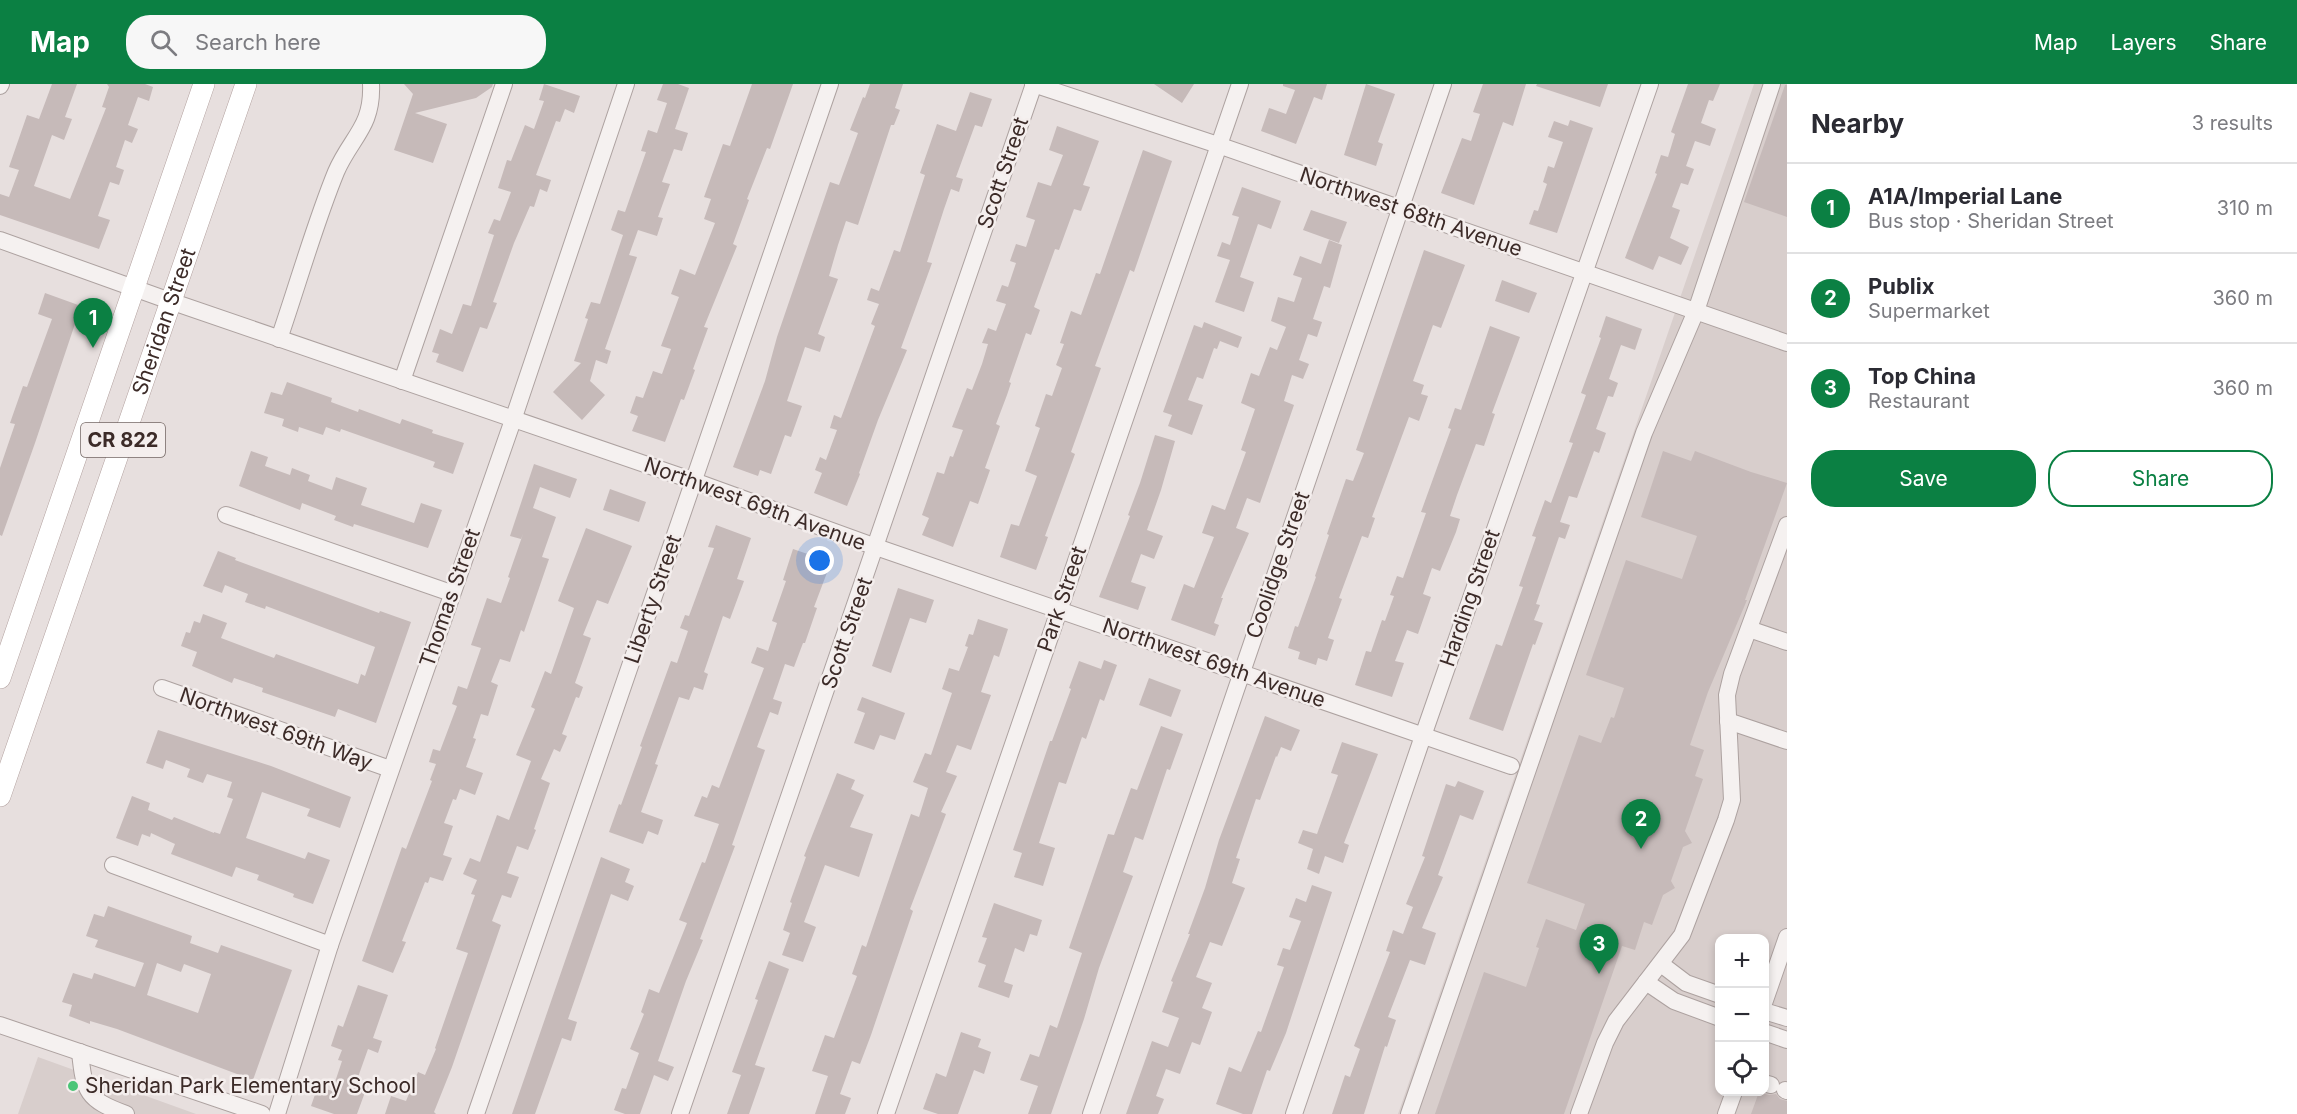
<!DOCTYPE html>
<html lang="en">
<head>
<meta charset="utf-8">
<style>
	:root { --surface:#fff; --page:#f7f7f7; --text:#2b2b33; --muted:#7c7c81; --line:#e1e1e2; --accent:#0b8043 }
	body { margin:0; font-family:Inter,sans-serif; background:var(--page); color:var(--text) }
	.controls { position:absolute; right:18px; bottom:18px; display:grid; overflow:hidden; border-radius:12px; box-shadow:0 3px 9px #0003 }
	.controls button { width:54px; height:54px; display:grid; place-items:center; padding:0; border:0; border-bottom:2px solid var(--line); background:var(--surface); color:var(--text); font:30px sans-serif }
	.you { position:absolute; left:820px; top:477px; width:21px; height:21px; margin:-15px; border:4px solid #fff; border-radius:50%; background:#1a73e8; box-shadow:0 0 0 9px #1a73e833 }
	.badge { display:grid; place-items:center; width:39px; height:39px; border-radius:50%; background:var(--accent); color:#fff; font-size:20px; font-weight:700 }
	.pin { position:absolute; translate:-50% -50px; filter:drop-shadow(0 2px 3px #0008) }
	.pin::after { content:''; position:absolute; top:32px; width:21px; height:18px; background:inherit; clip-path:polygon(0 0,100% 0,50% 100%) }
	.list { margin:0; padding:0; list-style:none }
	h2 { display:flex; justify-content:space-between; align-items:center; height:78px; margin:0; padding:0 24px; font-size:26px }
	h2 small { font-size:20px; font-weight:400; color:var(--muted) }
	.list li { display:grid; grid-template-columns:39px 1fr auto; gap:18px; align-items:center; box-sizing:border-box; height:90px; padding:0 24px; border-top:2px solid var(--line) }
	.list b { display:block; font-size:22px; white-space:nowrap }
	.list p { margin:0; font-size:20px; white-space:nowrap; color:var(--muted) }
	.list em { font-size:20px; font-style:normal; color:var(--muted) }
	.actions { display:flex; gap:12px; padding:18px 24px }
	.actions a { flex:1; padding:14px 0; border:2px solid var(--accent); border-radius:24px; text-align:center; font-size:21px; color:var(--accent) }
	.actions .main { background:var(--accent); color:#fff }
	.icon { flex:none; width:33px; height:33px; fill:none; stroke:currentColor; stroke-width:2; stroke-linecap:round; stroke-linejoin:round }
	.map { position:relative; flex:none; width:1787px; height:1030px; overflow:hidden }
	header { display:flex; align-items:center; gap:36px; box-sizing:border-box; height:84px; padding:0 30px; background:var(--accent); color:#fff }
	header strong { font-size:28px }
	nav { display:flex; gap:33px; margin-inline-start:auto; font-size:21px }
	.search { width:420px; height:54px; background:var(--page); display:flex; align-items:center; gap:15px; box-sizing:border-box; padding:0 21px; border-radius:24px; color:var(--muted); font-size:22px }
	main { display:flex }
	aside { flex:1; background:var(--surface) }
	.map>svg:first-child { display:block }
</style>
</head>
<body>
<header>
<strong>Map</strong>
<div class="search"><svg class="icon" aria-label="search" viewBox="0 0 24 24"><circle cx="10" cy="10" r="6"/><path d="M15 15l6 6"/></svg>Search here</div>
<nav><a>Map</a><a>Layers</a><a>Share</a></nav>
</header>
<main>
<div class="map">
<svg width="1787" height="1030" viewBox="0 0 1787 1030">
	<rect width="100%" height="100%" fill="#e7dfde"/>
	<g fill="#d8cecc" fill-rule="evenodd">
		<path d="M1754,0H1787V1030H1398ZM1720,854H1764V1008H1720Z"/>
		<path d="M38,973L196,1030H18Z"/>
	</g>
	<g fill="#c6bab9" fill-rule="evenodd">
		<path d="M52,0H77L65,33L72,35L64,56L52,51L34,102L70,115L106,24L102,23L109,3L107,0H145L153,3L149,17L138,13L128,41L138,45L132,59L125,56L116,83L124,86L119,101L110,98L98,132L110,136L99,165L0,131V110L9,113L19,86L9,83L27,31L39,35Z"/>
		<path d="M404,0H493L492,3L476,14L415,29L447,40L433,79L394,66L413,10Z"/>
		<path d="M544,0L580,12L574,29L565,25L560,38L556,37L536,91L551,96L547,108L540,105L534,123L530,122L514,159L493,218L497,219L487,245L480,243L463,288L436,278L439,270L432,268L440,245L452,250L463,220L471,222L494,151L488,149L494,135L500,137L511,108L498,104L507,76L511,77L525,41L534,45L544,17L539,16Z"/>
		<path d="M663,0H678L689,4L675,45L688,49L682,67L674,65L662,98L670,100L658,133L663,134L657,152L638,146L629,171L637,173L605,265L611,267L607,280L596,276L590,297L605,311L582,336L553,308L581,279L574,277L588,235L585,234L591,218L600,220L623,151L611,146L618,126L625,128L646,68L641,67L648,46L657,49L667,19L657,16Z"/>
		<path d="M752,0H793L770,65L767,64L747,115L749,116L733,160L737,162L704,243L708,244L693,285L695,286L684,316L681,315L665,358L632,347L638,332L630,329L636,312L643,314L653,287L662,290L671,265L661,262L679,213L671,210L680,185L695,191L715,139L704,135L711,115L704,113L723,60L730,62Z"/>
		<path d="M870,0H903L895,24L900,26L894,41H891L858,141L846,137L838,161L829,192L838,195L818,250L825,253L820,268L805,263L787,317L802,322L791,353L785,351L771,390L760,386L758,392L733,383L765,297L777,253L830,98L839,101L858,49L850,46L863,13L865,14Z"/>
		<path d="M1154,0H1194L1182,19Z"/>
		<path d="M1283,0H1327L1322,16L1314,13L1296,60L1261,47L1269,24L1286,30L1295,6L1283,2Z"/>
		<path d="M1366,0L1395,10L1378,58L1383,60L1376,82L1344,71Z"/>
		<path d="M1483,0H1526L1513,42L1503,38L1474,121L1441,109L1462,54L1471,57L1480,30L1473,28Z"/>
		<path d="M1537,0H1608L1600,23L1536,2Z"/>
		<path d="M1688,0H1720L1713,17L1709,16L1701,39L1716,45L1710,62L1695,57L1686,82L1694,85L1688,101L1681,99L1672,123L1680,126L1670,154L1689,163L1681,181L1659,172L1653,186L1625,174L1657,90L1655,89L1661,71L1668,73L1675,50L1671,48Z"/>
		<path d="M1785,1H1787V133L1744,118Z"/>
		<path d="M970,8L992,15L982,43L975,41L956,93L963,95L959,108L951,105L944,125L927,178L932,179L901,264L907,266L878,336L859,389L860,390L847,422L814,409L822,389L815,386L820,373L826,376L837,346L830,344L834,331L841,334L875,242L871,240L879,220L867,216L871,204L879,207L894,166L900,168L925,91L920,89L937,40L956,47Z"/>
		<path d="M1570,36L1593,44L1557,149L1529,140L1534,126L1538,127L1547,100L1543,98L1548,82L1554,84L1563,58L1548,53L1554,37L1568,42Z"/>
		<path d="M1057,42L1099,57L1083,101L1090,103L1081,127L1074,125L1059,166L1055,165L1034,223L1040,226L1031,251L1026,249L1009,298L1011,299L1007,311L996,340L1000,342L985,384L990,386L978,420L970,417L953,463L922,451L929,434L922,431L937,388L944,390L950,372L953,373L963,346L952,343L967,304L972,306L982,280L988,260L982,259L988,244L996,247L1006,220L996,217L1002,201L1008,203L1016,179L1010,177L1016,160L1026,163L1035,136L1026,133L1038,98L1051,102L1063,71L1049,66Z"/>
		<path d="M1143,66L1172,77L1134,188L1130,186L1095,282L1101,284L1071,368L1075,370L1045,452L1048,453L1036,486L1000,473L1011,440L1019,442L1037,392L1025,387L1040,344L1035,342L1046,310L1052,312L1062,284L1056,281L1064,260L1060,259L1071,227L1081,231L1096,189L1100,190Z"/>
		<path d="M1242,103L1281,117L1271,145L1258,140L1240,193L1254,198L1244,228L1215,218L1230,176L1217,172L1222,158L1230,161L1239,133L1232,131Z"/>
		<path d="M1311,126L1347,138L1339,159L1303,146Z"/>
		<path d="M1329,156L1342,161L1330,204L1324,202L1313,235L1322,238L1317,253L1308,250L1299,276L1309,280L1303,295L1292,291L1284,317L1294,321L1260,419L1247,414L1236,444L1249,449L1221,514H1223L1214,539L1219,541L1215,552L1171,536L1184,500L1194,504L1214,453L1202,449L1212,421L1225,426L1246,368L1241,366L1255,325L1241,319L1251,289L1259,292L1270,263L1277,266L1286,243L1271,237L1278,213L1294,218L1302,194L1293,191L1300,172L1321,180Z"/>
		<path d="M1424,166L1465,181L1441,244L1433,241L1413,297L1424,301L1421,310L1428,312L1419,337L1409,333L1372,433L1375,434L1368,454L1362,452L1339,514L1342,515L1328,554L1334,556L1327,577L1318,574L1316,581L1298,575L1300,568L1288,564L1295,542L1298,543L1316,493L1315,492L1329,451L1327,450L1346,395L1353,397L1364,369L1356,366Z"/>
		<path d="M1502,196L1537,209L1529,229L1495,217Z"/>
		<path d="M45,209L81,222L35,359L2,452L0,451V384L15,340L10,339L23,302L27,303L52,235L38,230Z"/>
		<path d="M1606,232L1642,245L1635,266L1621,261L1609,295L1618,299L1613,313L1608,312L1596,345L1606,349L1599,369L1594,367L1577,414L1569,412L1560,438L1570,441L1565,455L1559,453L1536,520L1540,521L1534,536L1543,539L1535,561L1533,560L1503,647L1469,635L1496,560L1502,562L1523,503L1519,502L1536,453L1532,452L1545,416L1551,419L1573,359L1569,358L1586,311L1581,309L1601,254L1599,253Z"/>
		<path d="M1204,238L1242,253L1238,264L1220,257L1217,265L1214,264L1203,295L1197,293L1188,316L1203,321L1192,351L1168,342L1172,331L1163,328L1194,241L1202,244Z"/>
		<path d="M1490,242L1520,253L1492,329L1495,330L1484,362L1476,360L1457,411L1450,432L1460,435L1456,448L1440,487L1432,484L1423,510L1431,513L1418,550L1407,546L1395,577L1404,579L1392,613L1355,601L1366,567L1371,568L1382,536L1385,537L1394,512L1390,511L1397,492L1403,494L1426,429L1421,428L1451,345L1448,344L1455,324L1461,326Z"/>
		<path d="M287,298L332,314L331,318L358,328L359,325L400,340L402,335L433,346L432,349L464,359L453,390L433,383L435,378L341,345L340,348L326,343L323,351L299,343L298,348L282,342L284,335L264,329L271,308L282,311Z"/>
		<path d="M1155,351L1175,357L1161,406L1147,446L1163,452L1154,475L1141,470L1131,498L1146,503L1138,526L1099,513L1130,432L1128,431L1140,399Z"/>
		<path d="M251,367L268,373L265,382L290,391L292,384L310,391L308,397L332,406L336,393L367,404L361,421L414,439L421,419L442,426L428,464L354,440L353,443L334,436L336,432L302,419L300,426L239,402Z"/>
		<path d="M1663,367L1691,377L1695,367L1751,388L1787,399L1745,516H1747L1708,608L1690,661L1704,666L1695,692L1703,695L1685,747L1692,759L1683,763L1671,797L1675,804L1663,811L1652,841L1644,838L1635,866L1622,862L1564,1030H1435L1484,888L1526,903L1539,864L1536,863L1546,835L1576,846L1585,820L1527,799L1579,651L1601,659L1611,633L1614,634L1624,604L1586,591L1626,476L1682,495L1697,452L1641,433Z"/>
		<path d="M534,380L577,395L570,414L540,403L533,424L556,433L542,473L549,475L524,548L521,546L510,578L500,575L491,598L498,601L488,632L481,630L473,654L476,655L466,683L483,689L475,711L460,705L456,716L453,715L444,739L453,742L443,771L452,774L443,797L430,793L428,799L425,798L402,857L406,858L393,889L362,877L402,763L406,765L432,697L430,696L436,680L429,678L433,665L440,667L457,622L452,620L458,602L467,605L481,564L471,561L487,514L501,519L510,494L508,493L523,450L521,455L510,452Z"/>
		<path d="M610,405L646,418L639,438L603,426Z"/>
		<path d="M716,441L751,454L737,495L744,497L730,535L723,532L704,588L708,590L703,606L694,603L689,616L679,613L655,680L658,681L641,728L663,736L658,751L648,747L643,760L609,748L619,720L621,721L642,663L640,662L671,577L677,579L688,547L680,544L685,531L689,532L714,464L708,463Z"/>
		<path d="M586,444L632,462L608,520L597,516L583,551L591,554L575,599L583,603L579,614L576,613L562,650L567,652L560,668L554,665L541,695L550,699L534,745L536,746L528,766L517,762L507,789L519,793L511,814L502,811L492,837L501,841L452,983L434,1028L436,1030H385L391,1012L406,1017L418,988L425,991L436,965L435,964L468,869L456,865L475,811L471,810L477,796L463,790L470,774L480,778L497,731L509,736L531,677L516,671L535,625L531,623L545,587L551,590L574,524L558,517Z"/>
		<path d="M793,465L831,478L814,523L817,524L805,559H803L794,583L785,580L773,615L782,618L778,631L770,628L757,663L765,666L732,761L735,762L700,855L703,856L686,897L658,977L674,983L668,997L654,991L640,1030H625L614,1026L622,1004L626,1005L639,969L630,965L644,930L641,928L649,905L659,909L687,839L679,836L702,778L705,779L719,740L694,732L702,712L707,714L712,701L719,704L764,584L751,579L757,563L768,567L777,539L772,537L786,497L783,496Z"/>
		<path d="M218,467L236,474L235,476L379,529L380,527L411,538L376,639L338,625L335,633L262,608L263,604L234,594L232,599L192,582L197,568L181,562L186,548L190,549L194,537L200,539L203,530L227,539L221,554L274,574L276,570L358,600L361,590L365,592L375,563L266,522L265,525L245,518L248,510L225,501L222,509L203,502Z"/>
		<path d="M898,504L934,516L926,539L910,534L891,589L872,582Z"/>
		<path d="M978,535L1008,545L999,573L994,571L981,608L991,611L971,666L957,661L946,688L957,692L941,728L946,730L910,825L913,827L871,951L860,980L852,977L840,1010L851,1014L845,1030H815L828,992L812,987L825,951L834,954L857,892L852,890L862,861L866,863L911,730L919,733L928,704L913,698L925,669L931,671L952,609L942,605L949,584L959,587L968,563L965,562L969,550L973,551Z"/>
		<path d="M1104,576L1117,581L1104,617L1100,615L1086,655L1082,653L1066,700L1059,698L1039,759L1055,764L1043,802L1014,793L1022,769L1013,766L1050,657H1052L1071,605L1069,604L1079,577L1101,585Z"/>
		<path d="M1149,594L1181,606L1171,633L1139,621Z"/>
		<path d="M862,613L905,629L895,656L880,651L874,666L854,659L865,629L857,626Z"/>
		<path d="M1265,632L1300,646L1291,667L1281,663L1277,673L1276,672L1260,716L1256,715L1236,774L1240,775L1232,799L1245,804L1222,862L1210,858L1196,893L1212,899L1202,924L1212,928L1200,961L1192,958L1180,990L1166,985L1156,1012L1164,1015L1158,1030H1126L1152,957L1168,963L1179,934L1162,928L1173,898L1171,897L1190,850H1188L1205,804L1219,756Z"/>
		<path d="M1161,642L1183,650L1170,686L1167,685L1143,756L1135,753L1123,788L1133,792L1099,884L1084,935L1051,1030H1028L1038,1002L1020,996L1030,970L1039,973L1050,941L1057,944L1082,869L1069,864L1108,750L1114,751L1131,704L1137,706Z"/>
		<path d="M158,646L271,682L351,713L340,744L307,732L310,725L262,708L246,754L305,775L308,768L330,776L313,820L293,813L294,810L257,796L259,791L236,783L232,793L171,770L175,760L151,749L150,753L142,750L138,762L116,754L132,712L150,719L148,726L172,736L174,733L214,749V748L220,750L233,715L227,713L232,698L207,690L203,699L187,693L190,685L166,676L163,685L146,679Z"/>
		<path d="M1342,658L1378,670L1344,759L1349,761L1343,779L1325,772L1319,790L1307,785L1313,765L1298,759L1303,746L1317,750L1338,691L1331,689Z"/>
		<path d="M837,689L855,696L851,705L864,711L850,743L873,750L859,793L825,781L804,838L816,843L803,878L782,871L790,849L783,846L792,819L790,818L806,773L804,772Z"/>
		<path d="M1458,697L1484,707L1473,736L1460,731L1438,791L1443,793L1422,844L1436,849L1425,881L1410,876L1388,933L1396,936L1387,963L1385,962L1364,1030H1332L1345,991L1350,993L1360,965L1354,962L1390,868L1386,867L1393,846L1403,850L1413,823L1406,820L1425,773L1422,772L1446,700L1455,703Z"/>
		<path d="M601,773L630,785L625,798L634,802L628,817L611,810L568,935L577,938L571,957L562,954L535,1030H512Z"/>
		<path d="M1312,801L1332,808L1286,949L1270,987L1267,986L1252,1030H1243L1216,1020L1229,983L1241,988L1258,947L1261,948L1284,883L1277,881L1283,864L1290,866L1301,837L1289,833L1296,814L1306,818Z"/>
		<path d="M994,819L1042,836L1037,852L1030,850L1024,868L1015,864L1004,898L1013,901L1009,914L978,903L986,881L978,878L987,854L982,853Z"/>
		<path d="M108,822L192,852L190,859L218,869L221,861L292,886L253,996L117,945L90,937V940L69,932L72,921L62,918L73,889L92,895L94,889L135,903L144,879L95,863L98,856L86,852L94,830L104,833ZM157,879L181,888L184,880L211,890L198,929L147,911Z"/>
		<path d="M769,877L789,885L755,981L765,984L749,1030H727L741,991L732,988L758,916L755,915Z"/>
		<path d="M358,901L388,911L373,954L382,957L378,969L368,965L357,996L368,1000L357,1030H334L311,1022L318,1002L332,1007L342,977L338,976L342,966L331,962L338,941L343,943Z"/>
		<path d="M961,948L981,955L978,963L991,968L984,990L974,986L958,1030H938L923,1025L936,989L946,993Z"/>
		<path d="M1759,1008L1769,1011L1776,1010L1780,1015L1787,1017V1030H1751Z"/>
	</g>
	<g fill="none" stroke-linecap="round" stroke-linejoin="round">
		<g stroke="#ada2a0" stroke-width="18">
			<g id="minor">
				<path d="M1033,0L1218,61L1787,259"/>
				<path d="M0,2L1,0"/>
				<path d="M0,156L170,217L694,397L876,463L1511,682"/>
				<path d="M279,255C298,200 314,142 336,88C351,53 373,43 371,0"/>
				<path d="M402,297L504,0"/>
				<path d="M226,431L451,509"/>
				<path d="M1749,545L1787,558"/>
				<path d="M162,604L390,685"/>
				<path d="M1728,637L1787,657"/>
				<path d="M113,781L330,861"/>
				<path d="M1661,880L1686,899L1720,911"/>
				<path d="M1646,898L1674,917L1720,934"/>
				<path d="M1764,919L1787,853"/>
				<path d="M1764,927L1787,934"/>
				<path d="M0,941L262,1030"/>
				<path d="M1764,948L1787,956"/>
				<path d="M80,968C84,1008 87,1016 126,1030"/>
				<path d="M1764,999L1771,1001"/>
				<path d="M1785,1006L1787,1007"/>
				<path d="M277,1030L330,861L513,336L626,0"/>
				<path d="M476,1030L830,0"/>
				<path d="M680,1030L1034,0"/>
				<path d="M886,1030L1240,0"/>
				<path d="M1091,1030L1443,0"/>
				<path d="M1294,1030L1423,652L1650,0"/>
				<path d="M1409,1030L1644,349L1696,227L1772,0"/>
				<path d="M1579,1030L1605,959L1616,937L1682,851L1726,736L1732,716L1727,611L1732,590L1787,441"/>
				<path d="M1726,1030L1734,1008"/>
			</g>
		</g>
		<g stroke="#b2a09e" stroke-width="22">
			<g id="major">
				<path d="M0,594L204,0"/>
				<path id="s1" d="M0,712L246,0"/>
			</g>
		</g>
		<use href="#minor" stroke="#f5f1f0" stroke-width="16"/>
		<use href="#major" stroke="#fff" stroke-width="21"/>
	</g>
	<circle fill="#4ac576" stroke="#f4eeed" stroke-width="2" cx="73" cy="1002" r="6"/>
	<g text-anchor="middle" stroke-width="5" stroke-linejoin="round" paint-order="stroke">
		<rect fill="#f4eeed" stroke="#736663" stroke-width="1.5" x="81" y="339" width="84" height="34" rx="4.5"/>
		<g font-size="20" font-weight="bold" fill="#3c2b28">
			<text x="123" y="363">CR 822</text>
		</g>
		<g font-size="21" fill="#3c2b28" stroke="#f4eeed">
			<text transform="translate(1003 89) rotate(-71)" y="7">Scott Street</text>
			<text transform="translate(1411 128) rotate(19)" y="7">Northwest 68th Avenue</text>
			<text dy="7" stroke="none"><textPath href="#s1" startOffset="502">Sheridan Street</textPath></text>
			<text transform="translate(755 420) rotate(20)" y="7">Northwest 69th Avenue</text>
			<text transform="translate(1278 481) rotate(-71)" y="7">Coolidge Street</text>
			<text transform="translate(450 514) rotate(-71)" y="7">Thomas Street</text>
			<text transform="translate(1470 514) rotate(-71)" y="7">Harding Street</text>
			<text transform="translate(653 515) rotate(-71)" y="7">Liberty Street</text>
			<text transform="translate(1062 515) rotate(-71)" y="7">Park Street</text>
			<text transform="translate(847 549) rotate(-71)" y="7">Scott Street</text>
			<text transform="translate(1214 579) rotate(19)" y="7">Northwest 69th Avenue</text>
			<text transform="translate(276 645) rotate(20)" y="7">Northwest 69th Way</text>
		</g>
		<g font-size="21" fill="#3c2b28" stroke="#f4eeed" text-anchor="start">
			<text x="85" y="1009">Sheridan Park Elementary School</text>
		</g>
	</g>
</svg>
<div class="controls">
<button>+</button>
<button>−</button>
<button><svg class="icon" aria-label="locate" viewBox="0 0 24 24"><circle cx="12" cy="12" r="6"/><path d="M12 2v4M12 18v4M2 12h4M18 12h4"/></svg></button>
</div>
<div class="you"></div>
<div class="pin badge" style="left:93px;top:264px">1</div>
<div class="pin badge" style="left:1641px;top:765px">2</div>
<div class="pin badge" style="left:1599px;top:890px">3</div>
</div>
<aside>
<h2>Nearby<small>3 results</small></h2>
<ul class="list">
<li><span class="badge">1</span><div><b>A1A/Imperial Lane</b><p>Bus stop · Sheridan Street</p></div><em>310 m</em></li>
<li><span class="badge">2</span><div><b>Publix</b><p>Supermarket</p></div><em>360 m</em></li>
<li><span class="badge">3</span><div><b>Top China</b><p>Restaurant</p></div><em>360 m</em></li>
</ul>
<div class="actions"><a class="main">Save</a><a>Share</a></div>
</aside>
</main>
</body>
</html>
